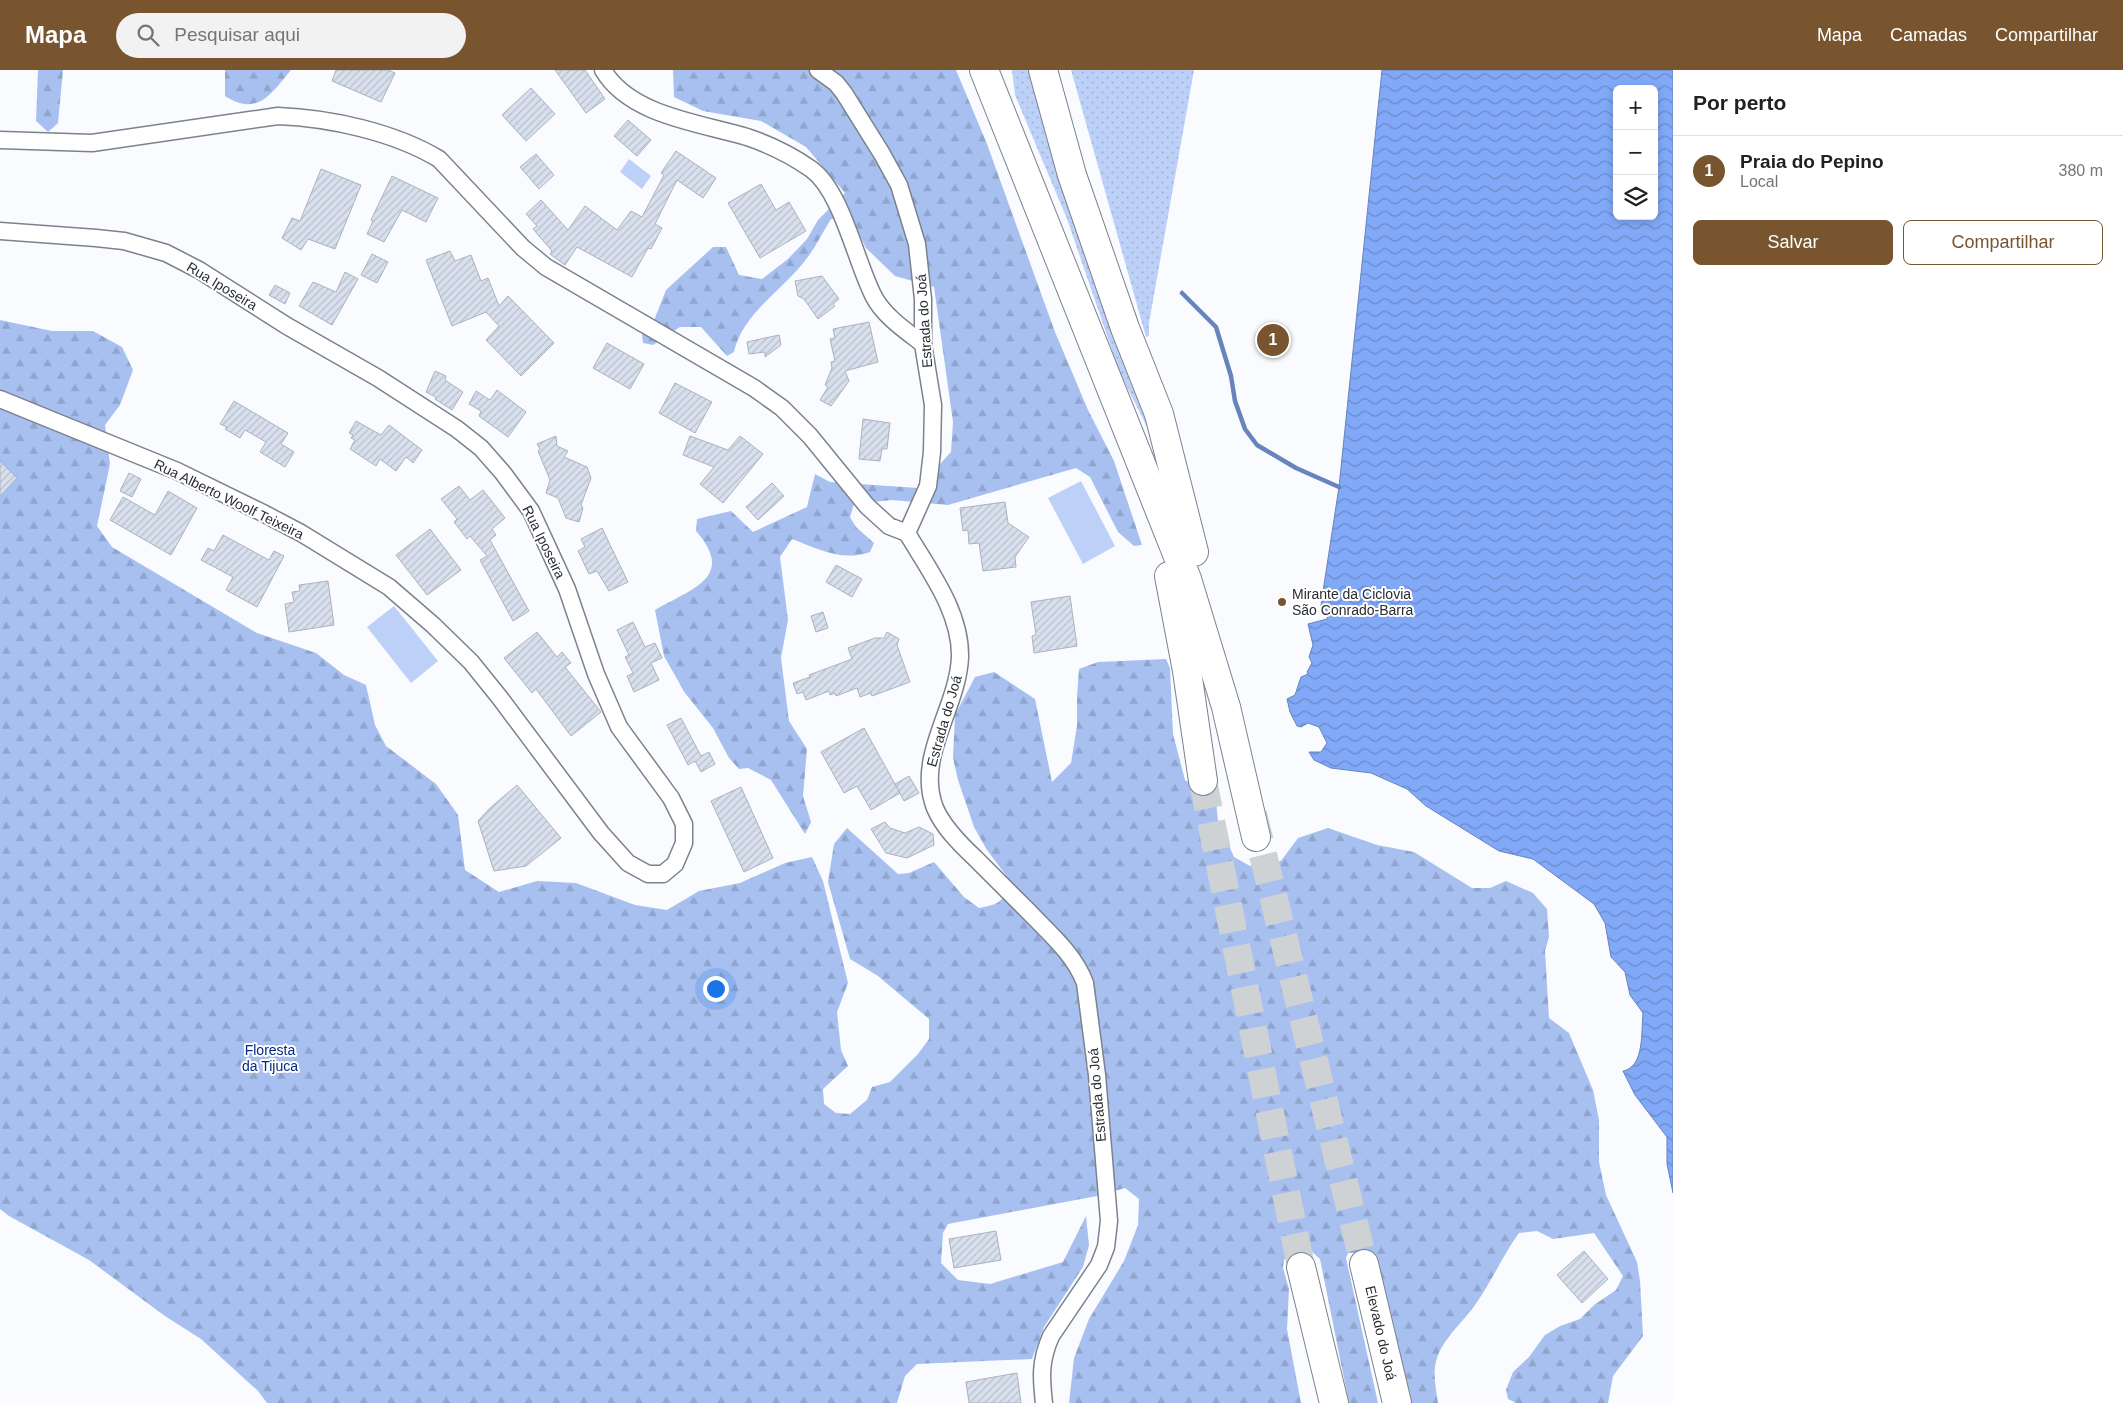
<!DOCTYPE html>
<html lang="pt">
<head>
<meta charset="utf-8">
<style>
	:root { --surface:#fff; --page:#f2f2f2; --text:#202124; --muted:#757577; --line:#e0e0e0; --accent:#78552e }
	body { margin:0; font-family:Helvetica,sans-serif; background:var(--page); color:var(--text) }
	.controls { position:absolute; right:15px; top:15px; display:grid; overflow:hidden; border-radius:8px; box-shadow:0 2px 8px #0003 }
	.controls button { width:45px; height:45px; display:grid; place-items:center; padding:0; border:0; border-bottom:1px solid var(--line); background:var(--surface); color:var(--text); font:25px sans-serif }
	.you { position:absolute; left:715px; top:918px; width:18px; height:18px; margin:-12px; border:4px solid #fff; border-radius:50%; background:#1a73e8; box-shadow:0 0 0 8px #1a73e833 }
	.badge { display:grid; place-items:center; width:32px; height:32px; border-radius:50%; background:var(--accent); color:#fff; font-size:16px; font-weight:700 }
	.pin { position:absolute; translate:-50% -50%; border:2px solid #fff; box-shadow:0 1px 5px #0006 }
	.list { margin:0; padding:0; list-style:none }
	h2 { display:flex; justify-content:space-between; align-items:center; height:65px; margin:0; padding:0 20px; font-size:21px }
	h2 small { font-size:16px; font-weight:400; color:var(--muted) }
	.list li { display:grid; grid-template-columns:32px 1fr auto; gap:15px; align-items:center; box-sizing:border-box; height:70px; padding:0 20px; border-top:1px solid var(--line) }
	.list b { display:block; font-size:19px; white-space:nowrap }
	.list p { margin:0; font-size:16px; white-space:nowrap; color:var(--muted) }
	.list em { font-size:16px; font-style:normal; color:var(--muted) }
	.actions { display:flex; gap:10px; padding:15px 20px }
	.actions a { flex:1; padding:11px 0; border:1px solid var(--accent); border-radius:8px; text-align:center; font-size:18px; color:var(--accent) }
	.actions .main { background:var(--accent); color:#fff }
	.icon { flex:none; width:28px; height:28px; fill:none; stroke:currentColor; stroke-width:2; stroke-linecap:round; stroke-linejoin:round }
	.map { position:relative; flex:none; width:1673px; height:1333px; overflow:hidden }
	header { display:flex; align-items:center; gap:30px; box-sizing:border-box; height:70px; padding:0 25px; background:var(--accent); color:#fff }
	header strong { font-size:24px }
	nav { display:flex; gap:28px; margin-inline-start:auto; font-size:18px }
	.search { width:350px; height:45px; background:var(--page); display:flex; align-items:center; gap:12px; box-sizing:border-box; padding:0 18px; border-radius:28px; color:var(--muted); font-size:19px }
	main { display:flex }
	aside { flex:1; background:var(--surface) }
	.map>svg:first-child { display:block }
</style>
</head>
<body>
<header>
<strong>Mapa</strong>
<div class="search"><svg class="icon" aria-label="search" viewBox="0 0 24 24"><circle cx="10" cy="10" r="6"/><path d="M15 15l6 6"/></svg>Pesquisar aqui</div>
<nav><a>Mapa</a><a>Camadas</a><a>Compartilhar</a></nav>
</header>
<main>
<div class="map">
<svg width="1673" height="1333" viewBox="0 0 1673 1333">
	<defs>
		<pattern id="grass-dots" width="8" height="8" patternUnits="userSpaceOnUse" patternTransform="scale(1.25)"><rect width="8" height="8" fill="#bdd1f8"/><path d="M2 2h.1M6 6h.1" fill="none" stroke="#a2b4d5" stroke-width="1.8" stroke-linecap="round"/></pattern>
		<pattern id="forest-firs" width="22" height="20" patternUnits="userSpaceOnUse" patternTransform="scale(1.25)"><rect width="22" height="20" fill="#a7c0f0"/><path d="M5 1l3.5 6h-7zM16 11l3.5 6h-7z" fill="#90a5ce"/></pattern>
		<pattern id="water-waves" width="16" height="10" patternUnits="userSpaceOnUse" patternTransform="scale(1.25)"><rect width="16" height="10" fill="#81a9f7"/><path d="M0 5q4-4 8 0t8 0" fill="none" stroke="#6a8ac9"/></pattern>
		<pattern id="building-hatch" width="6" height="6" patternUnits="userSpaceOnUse" patternTransform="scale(1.25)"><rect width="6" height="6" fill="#d8dfed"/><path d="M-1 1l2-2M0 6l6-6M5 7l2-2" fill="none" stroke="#b9c0cc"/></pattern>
	</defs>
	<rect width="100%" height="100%" fill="#f9fbfe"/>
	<g fill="url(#grass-dots)">
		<path d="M1012,0H1036L1051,61L1152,367L1120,303L1067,149L1015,25Z"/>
		<path d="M1071,0H1194L1149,253V266L1146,267Z"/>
	</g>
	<g fill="url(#forest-firs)">
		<path d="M38,0H63L58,53L48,62L36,51Z"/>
		<path d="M225,0H291C271,24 258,47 225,26Z"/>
		<path d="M673,0H956L987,74L1055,262L1088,340L1114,391L1142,475L1134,476L1118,462L1090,407L1076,398L948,435L892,430L854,434L850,447L856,457L874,473L870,482C842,492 818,479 792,469L780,487L788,550L781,588L789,651L807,679L803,726L811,752L805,764L771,710L748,698L739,699L729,688L713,658L685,623L664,586L655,540C693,518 736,507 696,461L697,449L731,441L753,462L807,437L815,404L830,412L918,418L951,382L953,352L934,217L895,206L866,178L850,147L831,149C822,163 815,179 804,192C781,221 742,245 734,282L727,286L701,257H680L653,275L643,273L642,264L653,253L666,220L713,177H726L739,205L762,209L788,189L807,169L818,150L845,123L806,77L761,51L703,41L674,27Z"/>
		<path d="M0,250L52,261H93L122,277L133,300L120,335L105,355L110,394L97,456L112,477L257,563L316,583L344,605L366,615L375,655L386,676L436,714L458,745L465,800L499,822L537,811L576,813L635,835L667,840L699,821L740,813L785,793L812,787L823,811L848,913L837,942L841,980L848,996L823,1019L824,1034L836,1043L850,1044L867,1030L872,1017L890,1012L918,984L929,969V949L878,906L850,889L828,812L834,774L847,758L898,804L909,803L934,792L964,827L979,838C1001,834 1002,832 1011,812L987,780L974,757L958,710L953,688L955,645L975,607L994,602L1035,629L1052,712L1071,693L1077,656V627L1079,599L1098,592L1166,589L1170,598L1173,664L1185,710L1216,731L1218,751L1234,787L1250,796L1281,791L1298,768L1328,758L1377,775L1414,782L1472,818H1490L1506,811L1533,823L1547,839L1549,867L1545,881L1549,948L1569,963L1593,1020L1599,1050V1092L1606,1125L1637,1192L1640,1211L1643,1266L1613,1306L1608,1333H1516L1508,1329L1506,1320L1513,1302L1529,1287L1545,1265L1560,1256L1580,1249L1594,1235L1616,1220L1623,1206L1594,1163L1553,1169L1537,1161L1519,1163C1503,1185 1493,1209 1477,1232C1465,1251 1445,1265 1437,1288C1432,1303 1436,1317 1438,1333H1411L1377,1191L1365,1182L1348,1183L1346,1188L1378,1333H1349L1320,1189L1311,1181L1288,1185L1284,1190L1283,1198L1289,1219L1287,1259L1301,1333H1069L1074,1288L1089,1249L1124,1191L1138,1155L1139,1129L1125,1118L1097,1126L948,1154L943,1163L941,1193L958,1210L990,1214L1063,1192L1086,1146L1089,1175L1083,1197L1044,1257L1032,1289L917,1294L905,1306L897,1333H267L258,1321L201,1269L165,1246L89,1190L9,1146L0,1139Z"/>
	</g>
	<g fill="#bdd1f8">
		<path d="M629,89L651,106L642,119L620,102Z"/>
		<path d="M1081,411L1115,476L1083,494L1048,428Z"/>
		<path d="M394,536L438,591L411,613L367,557Z"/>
	</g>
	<path fill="url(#water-waves)" stroke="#6784bc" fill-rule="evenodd" d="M1382,0H1673V1123L1667,1094V1067L1635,1025L1623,1001C1645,997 1641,960 1643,943L1630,925L1625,902L1611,887L1605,853L1594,834L1533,789L1499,781L1426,736L1407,719L1371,703L1331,698L1314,690L1309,682H1321L1327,673L1319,657L1308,653L1301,657L1297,656L1290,642L1287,629L1295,625L1301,607L1308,604L1307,602L1312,593L1309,587L1313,575L1308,554L1327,549L1328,542L1321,536L1322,528L1339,417ZM1617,19H1654V146H1617Z"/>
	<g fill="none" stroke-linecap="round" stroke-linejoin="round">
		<path stroke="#6784bc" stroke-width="4.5" d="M1182,223L1216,257L1231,306L1235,331L1245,359L1257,375L1296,398L1339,417"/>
	</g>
	<g fill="url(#building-hatch)" stroke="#abb2bf">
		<path d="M336,0H388L395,3L381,32L332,11Z"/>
		<path d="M555,0H585L605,29L586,43Z"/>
		<path d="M531,18L555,44L526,71L502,45Z"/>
		<path d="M628,50L651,70L637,86L614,66Z"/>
		<path d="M676,81L716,108L703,128L677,110L655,154L662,158L651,179L648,178L632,207L577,177L565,195L550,184L552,181L533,159L537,156L526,144L541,130L568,160L585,136L617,160L631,141L642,147L664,105L661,103Z"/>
		<path d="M536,84L554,105L539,119L520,97Z"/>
		<path d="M321,99L361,115L335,179L308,169L301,180L282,168L292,148L300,151Z"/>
		<path d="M392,106L438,128L426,152L402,140L384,172L367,164L373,151L371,150Z"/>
		<path d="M761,114L776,140L789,132L806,161L760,188L728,133Z"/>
		<path d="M450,181L455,191L471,185L481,211L488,208L499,236L508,226L554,273L521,306L486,270L499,256L486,242L452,256L426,190Z"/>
		<path d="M372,184L388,192L377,213L361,205Z"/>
		<path d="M345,202L358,209L332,255L299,236L313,212L336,222Z"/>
		<path d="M822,206L839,229L833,234L835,236L818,249L804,229L798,226L795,211Z"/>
		<path d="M275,215L290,223L285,234L269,225Z"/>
		<path d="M869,252L878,292L845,301L849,311L831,336L820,330L828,317L825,315L832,298L831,292L835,291L830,269L835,268L833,259Z"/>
		<path d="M779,265L781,275L765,287V282L749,284L747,272Z"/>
		<path d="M607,273L644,294L630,319L593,298Z"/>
		<path d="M435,301L446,306L445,310L463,322L452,340L435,329L436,327L426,322Z"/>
		<path d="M675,313L712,332L695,363L659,343Z"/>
		<path d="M497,320L526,342L508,367L479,346L481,341L469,334L476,321L490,330Z"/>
		<path d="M234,331L288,363L281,374L294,382L285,397L260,382L266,372L245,360L240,368L225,359L227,357L220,354Z"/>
		<path d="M863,349L890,353L887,379H882L880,391L859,389Z"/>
		<path d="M356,351L381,365L389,355L422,380L413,393L406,387L396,401L380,389L376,396L350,379L355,370L351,368L353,365L349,363Z"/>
		<path d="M556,366L557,376L568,381L564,387L587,397L591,408L581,435L583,438L579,452L566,448L558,428L546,423L550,410L538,381L540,379L537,374Z"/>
		<path d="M690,366L728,380L740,366L763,384L723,433L700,414L714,397L683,385Z"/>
		<path d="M0,391L17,408L0,426Z"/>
		<path d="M129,403L141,409L132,427L120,421Z"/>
		<path d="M772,413L784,426L758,450L746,437Z"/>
		<path d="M459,416L470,430L483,420L505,448L492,459L496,465L490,470L529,541L513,551L480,490L487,486L470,466L467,469L454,452L457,449L441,429Z"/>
		<path d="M168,421L197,438L171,485L110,450L123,427L155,445Z"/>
		<path d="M1005,432L1008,453L1029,467L1015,487L1016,497L983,501L979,473L969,474L968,460L963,461L960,438Z"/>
		<path d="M602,458L628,512L609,521L597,501L589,504L578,481L585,477L581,469Z"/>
		<path d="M430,459L461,500L427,525L396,485Z"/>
		<path d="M223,465L269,490L274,481L284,486L257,537L226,520L233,507L201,490L208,478L214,481Z"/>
		<path d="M836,495L862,509L852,527L826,512Z"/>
		<path d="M328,511L334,555L289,562L285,534L294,532L292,522L300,521L299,515Z"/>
		<path d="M1070,526L1077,576L1034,583L1032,566L1036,565L1031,532Z"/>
		<path d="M823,542L828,558L816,562L811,546Z"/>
		<path d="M633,552L645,577L655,573L662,588L651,593L659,610L634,622L627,606L633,603L625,587L629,585L617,560Z"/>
		<path d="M537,562L557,587L562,582L571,593L565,597L601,642L571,666L536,619L532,623L504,588Z"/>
		<path d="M887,562L899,569L897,575L910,612L872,626L871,623L860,627L857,618L836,626L835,623L830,625L829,621L806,630L803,622L797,624L793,613L810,607L809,605L852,589L848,578L875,568H884Z"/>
		<path d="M681,648L701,686L709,682L715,694L701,702L695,691L688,695L667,655Z"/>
		<path d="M864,658L900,723L871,740L857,716L844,723L821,682Z"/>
		<path d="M909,706L919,723L904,731L895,714Z"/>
		<path d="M517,715L561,768L526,796L494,801L478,751L490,738Z"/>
		<path d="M741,717L773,788L744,802L711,731Z"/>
		<path d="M885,752L890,758L905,763L919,757L933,764L934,775L907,788L886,783L871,759Z"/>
		<path d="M996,1161L1001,1190L954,1198L949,1169Z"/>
		<path d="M1584,1181L1608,1209L1582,1233L1557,1205Z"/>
		<path d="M1017,1303L1021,1333H969L966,1312Z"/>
	</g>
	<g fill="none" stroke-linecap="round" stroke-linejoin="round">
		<g stroke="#cfd2d5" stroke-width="28" stroke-dasharray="28 14" stroke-linecap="butt">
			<path d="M1203,711L1301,1197"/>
			<path d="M1253,744L1364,1194"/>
		</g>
		<g stroke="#7b828e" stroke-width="19">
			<g id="minor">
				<path d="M603,0C630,46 701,53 747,67C771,75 791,85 811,99C842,121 856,193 874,227C884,246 906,261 923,274"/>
				<path d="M818,0L836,13L844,23L882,84L899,115L917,174L923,229V274L933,335L932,382L928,416L907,463C929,500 961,542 960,587C958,638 915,687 935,738C943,757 960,774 975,788C993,806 1011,824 1029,842C1050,864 1074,884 1085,913L1097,1005L1109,1151L1106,1177L1099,1195L1051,1266C1040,1291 1041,1307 1044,1333"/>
				<path d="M0,70L92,73L278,46C330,48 394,62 439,89L523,178L546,197L754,318L782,338L810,366L867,436L889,456L907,463"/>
				<path d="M0,161L96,168L124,171L166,183L199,200L287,256L378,308L457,359L481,378L503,403L531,441L567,519L596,604L619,657L671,728L684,754V773L675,794L663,804H648L628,793L601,763L500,628L471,592L433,555L389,517L301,463L263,443L177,401L0,329"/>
			</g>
		</g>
		<g stroke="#7b828e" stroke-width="30">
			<g id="trunk">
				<path d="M984,0L1187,509L1226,637L1256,767"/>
				<path d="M1043,0L1072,105L1125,258L1159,344L1194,482"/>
				<path d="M1169,506L1187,601L1203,711"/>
				<path d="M1364,1194L1397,1333"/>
				<path d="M1301,1197L1334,1333"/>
			</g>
		</g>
		<use href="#minor" stroke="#fff" stroke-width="16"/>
		<use href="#trunk" stroke="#fff" stroke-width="28"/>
	</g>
	<circle fill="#78552e" stroke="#fff" stroke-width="2" cx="1282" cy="532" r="5"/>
	<g text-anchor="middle" stroke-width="4" stroke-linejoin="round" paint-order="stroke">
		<g font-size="14" fill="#292c31" stroke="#fff">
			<text transform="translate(222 216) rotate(31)" y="5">Rua Iposeira</text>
			<text transform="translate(924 251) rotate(-94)" y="5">Estrada do Joá</text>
			<text transform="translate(229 429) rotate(26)" y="5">Rua Alberto Woolf Teixeira</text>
			<text transform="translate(544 472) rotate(64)" y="5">Rua Iposeira</text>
			<text transform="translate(944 651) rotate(-74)" y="5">Estrada do Joá</text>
			<text transform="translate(1097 1025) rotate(-95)" y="5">Estrada do Joá</text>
			<text transform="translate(1381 1263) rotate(77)" y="5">Elevado do Joá</text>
		</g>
		<g font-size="14" fill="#292c31" stroke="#fff" text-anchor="start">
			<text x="1292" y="529">Mirante da Ciclovia<tspan x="1292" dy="16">São Conrado-Barra</tspan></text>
		</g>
		<g font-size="14" fill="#052880" stroke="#fff">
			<text x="270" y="985">Floresta<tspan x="270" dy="16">da Tijuca</tspan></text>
		</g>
	</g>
</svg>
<div class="controls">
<button>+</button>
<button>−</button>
<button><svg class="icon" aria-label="layers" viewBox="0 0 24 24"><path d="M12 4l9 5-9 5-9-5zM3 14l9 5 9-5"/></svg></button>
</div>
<div class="you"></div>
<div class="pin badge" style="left:1273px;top:270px">1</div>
</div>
<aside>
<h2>Por perto<small></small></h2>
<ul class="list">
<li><span class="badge">1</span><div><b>Praia do Pepino</b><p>Local</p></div><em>380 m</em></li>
</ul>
<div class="actions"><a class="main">Salvar</a><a>Compartilhar</a></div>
</aside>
</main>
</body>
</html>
